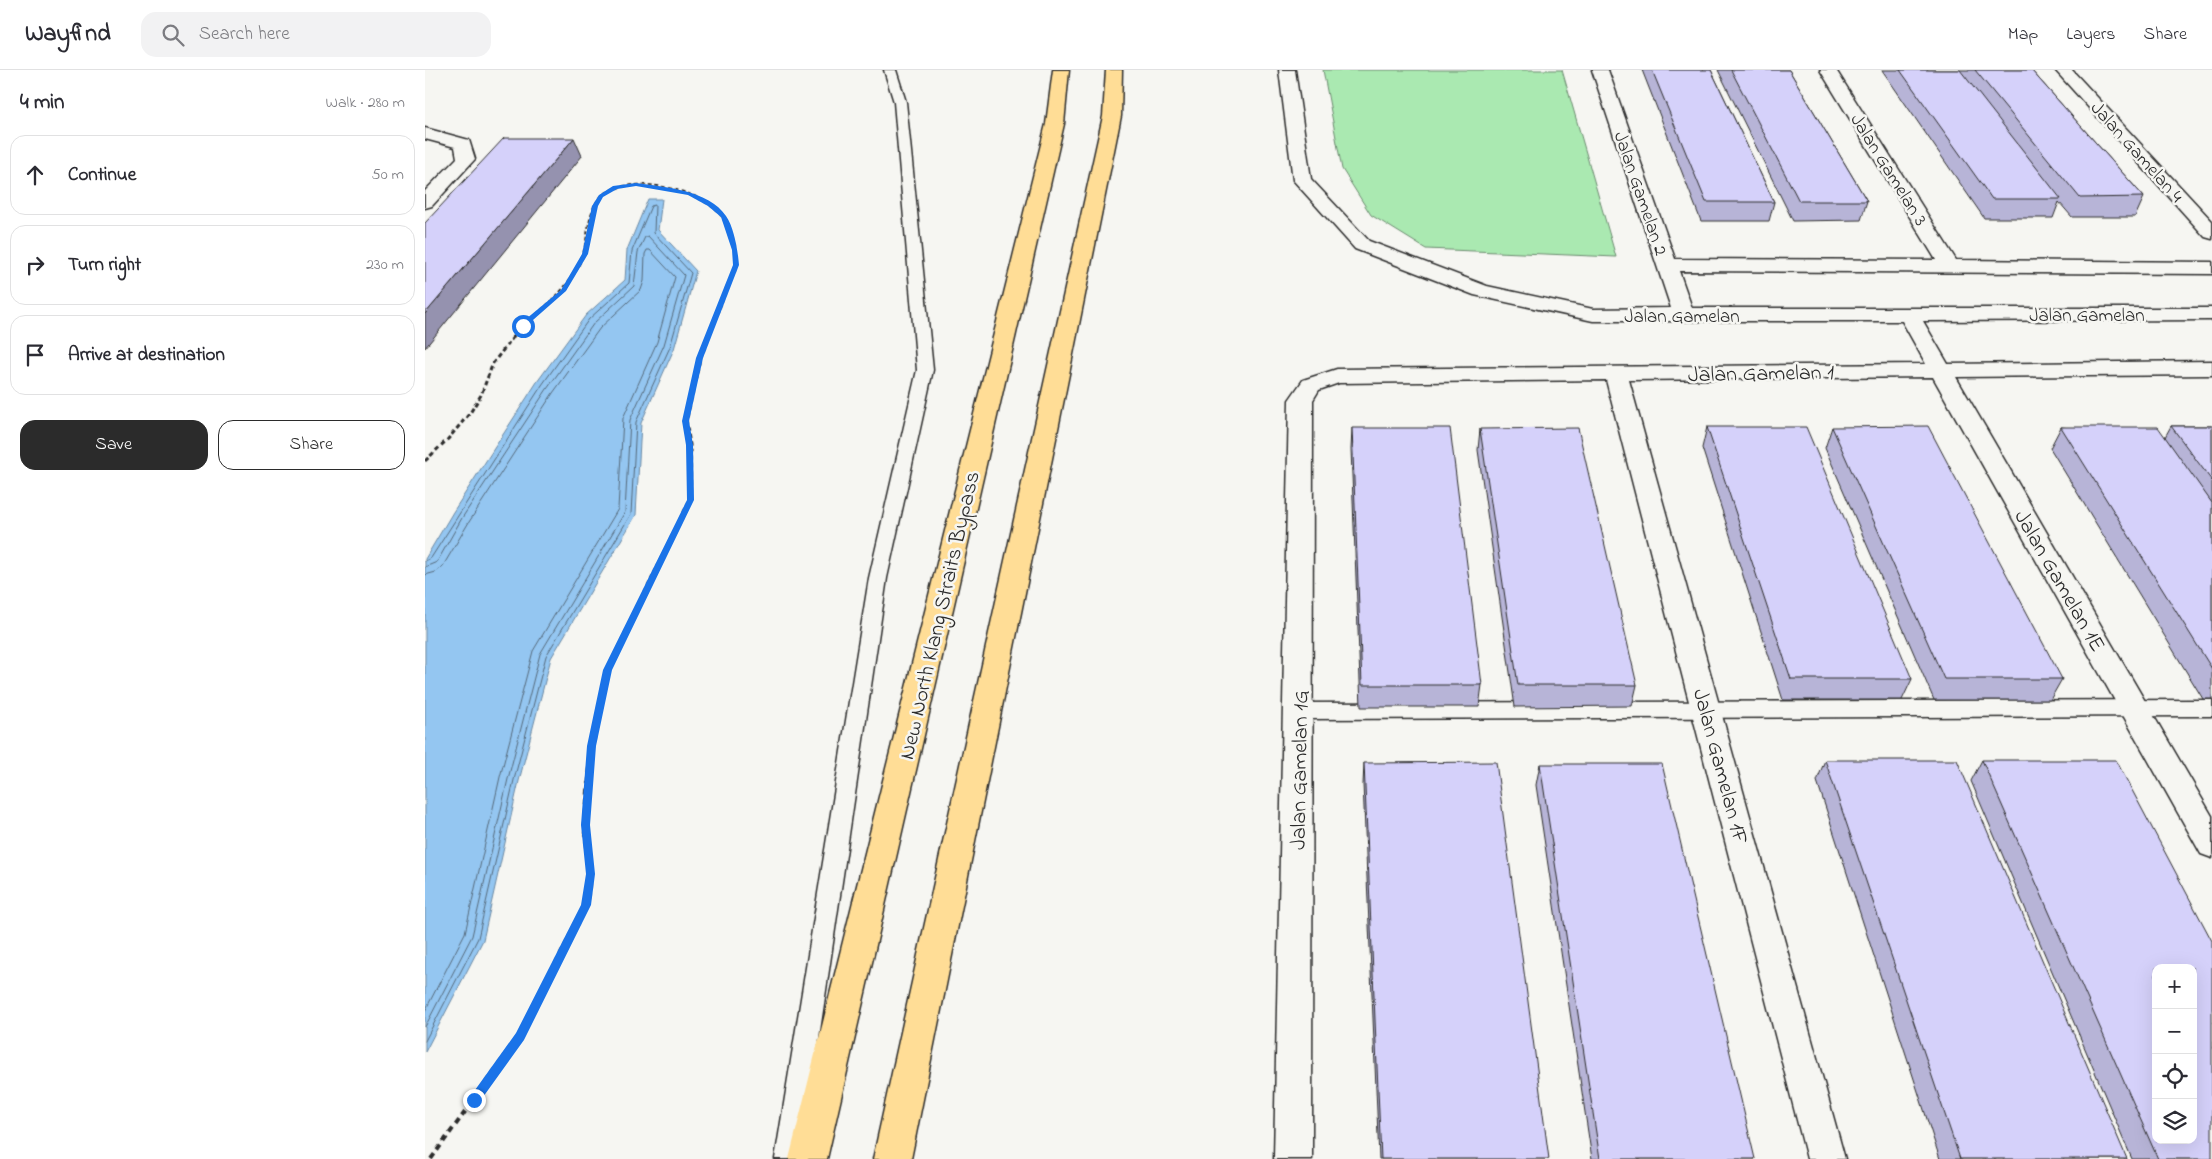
<!DOCTYPE html>
<html lang="en">
<head>
<meta charset="utf-8">
<style>
	:root { --surface:#fff; --page:#f2f2f3; --text:#2b2b33; --muted:#7c7c81; --line:#e1e1e2; --accent:#2b2b2b }
	body { margin:0; font-family:"Indie Flower",sans-serif; background:var(--page); color:var(--text) }
	.controls { position:absolute; right:15px; bottom:15px; display:grid; overflow:hidden; border-radius:10px; box-shadow:0 5px 20px #0002 }
	.controls button { width:45px; height:45px; display:grid; place-items:center; padding:0; border:0; border-bottom:1px solid var(--line); background:var(--surface); color:var(--text); font:25px sans-serif }
	.stop { position:absolute; width:15px; height:15px; margin:-11px; border:4px solid #1a73e8; border-radius:50%; background:#fff }
	.stop.end { background:#1a73e8; border-color:#fff; box-shadow:0 1px 5px #0008 }
	.list { margin:0; padding:0; list-style:none }
	h2 { display:flex; justify-content:space-between; align-items:center; height:65px; margin:0; padding:0 20px; font-size:21px }
	h2 small { font-size:16px; font-weight:400; color:var(--muted) }
	.list li { display:grid; grid-template-columns:32px 1fr auto; gap:15px; align-items:center; box-sizing:border-box; height:80px; margin:0 10px 10px; padding:0 10px; border:1px solid var(--line); border-radius:15px }
	.list b { display:block; font-size:19px; white-space:nowrap }
	.list em { font-size:16px; font-style:normal; color:var(--muted) }
	.actions { display:flex; gap:10px; padding:15px 20px }
	.actions a { flex:1; padding:11px 0; border:1px solid var(--accent); border-radius:15px; text-align:center; font-size:18px; color:var(--accent) }
	.actions .main { background:var(--accent); color:#fff }
	.icon { flex:none; width:28px; height:28px; fill:none; stroke:currentColor; stroke-width:2; stroke-linecap:round; stroke-linejoin:round }
	.map { position:relative; flex:none; width:1787px; height:1089px; overflow:hidden }
	header { display:flex; align-items:center; gap:30px; box-sizing:border-box; height:70px; padding:0 25px; background:var(--surface); border-bottom:1px solid var(--line) }
	header strong { font-size:24px }
	nav { display:flex; gap:28px; margin-inline-start:auto; font-size:18px }
	.search { width:350px; height:45px; background:var(--page); display:flex; align-items:center; gap:12px; box-sizing:border-box; padding:0 18px; border-radius:15px; color:var(--muted); font-size:19px }
	main { display:flex }
	aside { flex:1; background:var(--surface) }
	.map>svg:first-child { display:block }
</style>
</head>
<body>
<header>
<strong>Wayfind</strong>
<div class="search"><svg class="icon" aria-label="search" viewBox="0 0 24 24"><circle cx="10" cy="10" r="6"/><path d="M15 15l6 6"/></svg>Search here</div>
<nav><a>Map</a><a>Layers</a><a>Share</a></nav>
</header>
<main>
<aside>
<h2>4 min<small>Walk · 280 m</small></h2>
<ul class="list">
<li><svg class="icon" aria-label="ahead" viewBox="0 0 24 24"><path d="M12 20V5M6 11l6-6 6 6"/></svg><div><b>Continue</b></div><em>50 m</em></li>
<li><svg class="icon" aria-label="right" viewBox="0 0 24 24"><path d="M7 20v-9h11M14 6l5 5-5 5"/></svg><div><b>Turn right</b></div><em>230 m</em></li>
<li><svg class="icon" aria-label="arrive" viewBox="0 0 24 24"><path d="M6 21V4h12l-3 4 3 4H6"/></svg><div><b>Arrive at destination</b></div></li>
</ul>
<div class="actions"><a class="main">Save</a><a>Share</a></div>
</aside>
<div class="map">
<svg width="1787" height="1089" viewBox="0 0 1787 1089">
	<rect width="100%" height="100%" fill="#f6f6f2"/>
	<filter id="ink" filterUnits="userSpaceOnUse"><feTurbulence type="fractalNoise" baseFrequency=".02" numOctaves="2"/><feDisplacementMap in="SourceGraphic" scale="10" xChannelSelector="R" yChannelSelector="G"/><feConvolveMatrix kernelMatrix="1 2 1 2 8 2 1 2 1" color-interpolation-filters="sRGB"/></filter>
	<g filter="url(#ink)">
		<path fill="#aae9b1" stroke="#6a8a6e" d="M898,0H1137L1191,187L1001,179L946,145L917,99Z"/>
		<path fill="#94c6f1" stroke="#6a88a2" d="M223,129H237L233,160L271,201L249,279L216,353L211,445L126,588L94,711L58,870L0,982V489L28,442L112,312L161,245L200,210L202,180Z"/>
		<g fill="none" stroke-linecap="round" stroke-linejoin="round">
			<g stroke="#55697a" stroke-width="1">
				<path d="M0,491L6,488L117,315L164,249L204,213L207,181L226,136L230,135L229,163L266,203L245,277L211,352L206,444L121,586L89,710L53,868L0,971"/>
				<path d="M0,497L12,492L37,448L122,319L169,253L209,216L213,182L220,167L223,166L259,205L239,275L205,350L200,442L115,584L83,709L47,866L0,957"/>
				<path d="M0,505L11,502L18,496L44,452L128,323L175,258L216,220L219,211L220,184L222,180H225L250,207L232,272L198,348L193,439L108,581L75,707L40,863L0,941"/>
			</g>
			<g stroke="#2b2b2b" stroke-width="3">
				<g id="service">
					<path d="M459,0H471L481,32L508,300L462,508L376,1089H350L444,508L492,300L469,32Z"/>
					<path d="M1787,630V646L874,649L867,646L864,641L867,636L874,633Z"/>
				</g>
			</g>
			<g stroke="#2b2b2b" stroke-width="3">
				<g id="minor">
					<path d="M854,0H870L886,109L944,171L1062,216L1168,239L1246,238L1167,0H1183L1250,189L1511,190L1395,0H1411L1531,190L1787,192V204L1254,201L1267,238H1787V250L1498,251L1523,294L1787,291V305L1531,307L1787,746V788L1776,784L1508,307L1204,310L1420,1089H1382L1181,310L914,313L894,320L888,330L887,1089H849L864,330L878,310L912,299L1501,294L1477,251H1168L1049,225L930,179L868,110Z"/>
					<path d="M1630,0H1647L1787,151V169L1780,167Z"/>
					<path d="M0,58L44,70L50,89L7,136L0,138V121L32,88L30,77L0,69Z"/>
				</g>
			</g>
			<g stroke="#2b2b2b" stroke-width="3">
				<g id="motorway">
					<path d="M628,0H644L639,54L402,1089H364L621,54Z"/>
					<path d="M681,0H697L696,46L486,1089H448L678,46Z"/>
				</g>
			</g>
			<path stroke="#2b2b2b" stroke-width="2" stroke-dasharray="4 2.5" stroke-linecap="butt" d="M88,267C113,241 144,222 157,187C164,169 161,140 177,126C203,104 264,118 288,137C302,147 314,179 311,196C310,203 305,210 302,217C296,234 290,250 283,267"/>
			<g stroke="#2b2b2b" stroke-width="3" stroke-dasharray="4.5 3" stroke-linecap="butt">
				<path d="M0,391L23,369L45,343L56,325L68,293L89,266"/>
				<path d="M179,620L183,600L265,430V375L261,351L275,288L284,266"/>
			</g>
			<path stroke="#2b2b2b" stroke-width="4" stroke-dasharray="6 4.5" stroke-linecap="butt" d="M6,1089L95,966L161,835L165,804L160,755L167,676L179,619"/>
			<use href="#service" fill="#f6f6f2" fill-rule="evenodd"/>
			<use href="#minor" fill="#f6f6f2" fill-rule="evenodd"/>
			<use href="#motorway" fill="#ffdd96" fill-rule="evenodd"/>
		</g>
		<g fill="#b7b4d7" stroke="#2b2b2b">
			<path d="M1217,0H1286L1349,132L1344,151H1276Z"/>
			<path d="M1293,0H1364L1442,131L1436,150L1368,151Z"/>
			<path d="M1457,0H1606L1719,127L1710,147H1647L1634,132L1628,148H1559Z"/>
			<path d="M1746,356H1787V629H1778L1625,378L1636,357L1740,367Z"/>
			<path d="M1282,357L1487,609L1477,630H1358L1277,378Z"/>
			<path d="M1407,357L1637,609L1625,630H1509L1400,378Z"/>
			<path d="M927,358L1057,615L1054,637H936L926,379Z"/>
			<path d="M1055,359L1212,615L1207,636L1090,637L1053,380Z"/>
			<path d="M1400,690L1702,1089H1515L1392,711Z"/>
			<path d="M1557,690L1787,1089H1707L1546,711Z"/>
			<path d="M939,693L1124,1089H954L938,714Z"/>
			<path d="M1115,694L1330,1089H1167L1111,715Z"/>
		</g>
		<path fill="#9592af" stroke="#2b2b2b" d="M149,68L157,86L0,278V244Z"/>
		<g fill="#d5d1fa" stroke="#2b2b2b" fill-rule="evenodd">
			<path d="M1227,0H1286L1349,132H1281Z"/>
			<path d="M1306,0H1364L1442,131H1374Z"/>
			<path d="M1475,0H1535L1636,129H1567Z"/>
			<path d="M1550,0H1606L1719,127L1655,128Z"/>
			<path d="M79,68H149L0,244V153Z"/>
			<path d="M1503,356L1637,609H1519L1407,357Z"/>
			<path d="M1746,356H1787V411Z"/>
			<path d="M1282,357H1381L1487,609H1366Z"/>
			<path d="M1636,357H1733L1787,433V599Z"/>
			<path d="M927,358H1025L1057,615H937Z"/>
			<path d="M1153,358L1212,615H1093L1055,359Z"/>
			<path d="M1400,690H1532L1702,1089H1535Z"/>
			<path d="M1557,690H1691L1787,871V1089H1733ZM1731,898H1768V1070H1731Z"/>
			<path d="M1071,692L1124,1089H956L939,693Z"/>
			<path d="M1115,694H1237L1330,1089H1175Z"/>
		</g>
	</g>
	<path fill="#1a73e8" d="M211,113C239,117 284,120 301,146C309,157 313,182 314,195L278,288L264,351L268,375L269,430L187,600L171,676L165,755L170,804L166,835L99,970L53,1034L49,1036L45,1034L43,1030L45,1027L91,963L156,835L161,804L156,755L162,676L178,600L262,430L261,375L257,351L271,288L308,195L307,180L296,147L283,136L263,125L211,116L192,119L178,127L173,136L163,184L141,221L100,257H95V254L136,220L157,184L167,136L174,125L188,116Z"/>
	<g text-anchor="middle" stroke-width="5" stroke-linejoin="round" paint-order="stroke">
		<g font-size="19" fill="#2b2b2b" stroke="#f6f6f2">
			<text transform="translate(1713 81) rotate(48)" y="7">Jalan Gamelan 4</text>
			<text transform="translate(1465 99) rotate(58)" y="7">Jalan Gamelan 3</text>
			<text transform="translate(1217 123) rotate(71)" y="7">Jalan Gamelan 2</text>
			<text x="1662" y="251">Jalan Gamelan</text>
			<text x="1257" y="252">Jalan Gamelan</text>
		</g>
		<g font-size="22" fill="#2b2b2b" stroke="#f6f6f2">
			<text transform="translate(1336 302) rotate(-1)" y="8">Jalan Gamelan 1</text>
			<text transform="translate(1636 510) rotate(60)" y="8">Jalan Gamelan 1E</text>
			<text transform="translate(513 545) rotate(-77)" y="8">New North Klang Straits Bypass</text>
			<text transform="translate(1297 696) rotate(75)" y="8">Jalan Gamelan 1F</text>
			<text transform="translate(873 700) rotate(-89)" y="8">Jalan Gamelan 1G</text>
		</g>
	</g>
</svg>
<div class="controls">
<button>+</button>
<button>−</button>
<button><svg class="icon" aria-label="locate" viewBox="0 0 24 24"><circle cx="12" cy="12" r="6"/><path d="M12 2v4M12 18v4M2 12h4M18 12h4"/></svg></button>
<button><svg class="icon" aria-label="layers" viewBox="0 0 24 24"><path d="M12 4l9 5-9 5-9-5zM3 14l9 5 9-5"/></svg></button>
</div>
<div class="stop" style="left:98px;top:256px"></div>
<div class="stop end" style="left:49px;top:1030px"></div>
</div>
</main>
</body>
</html>
